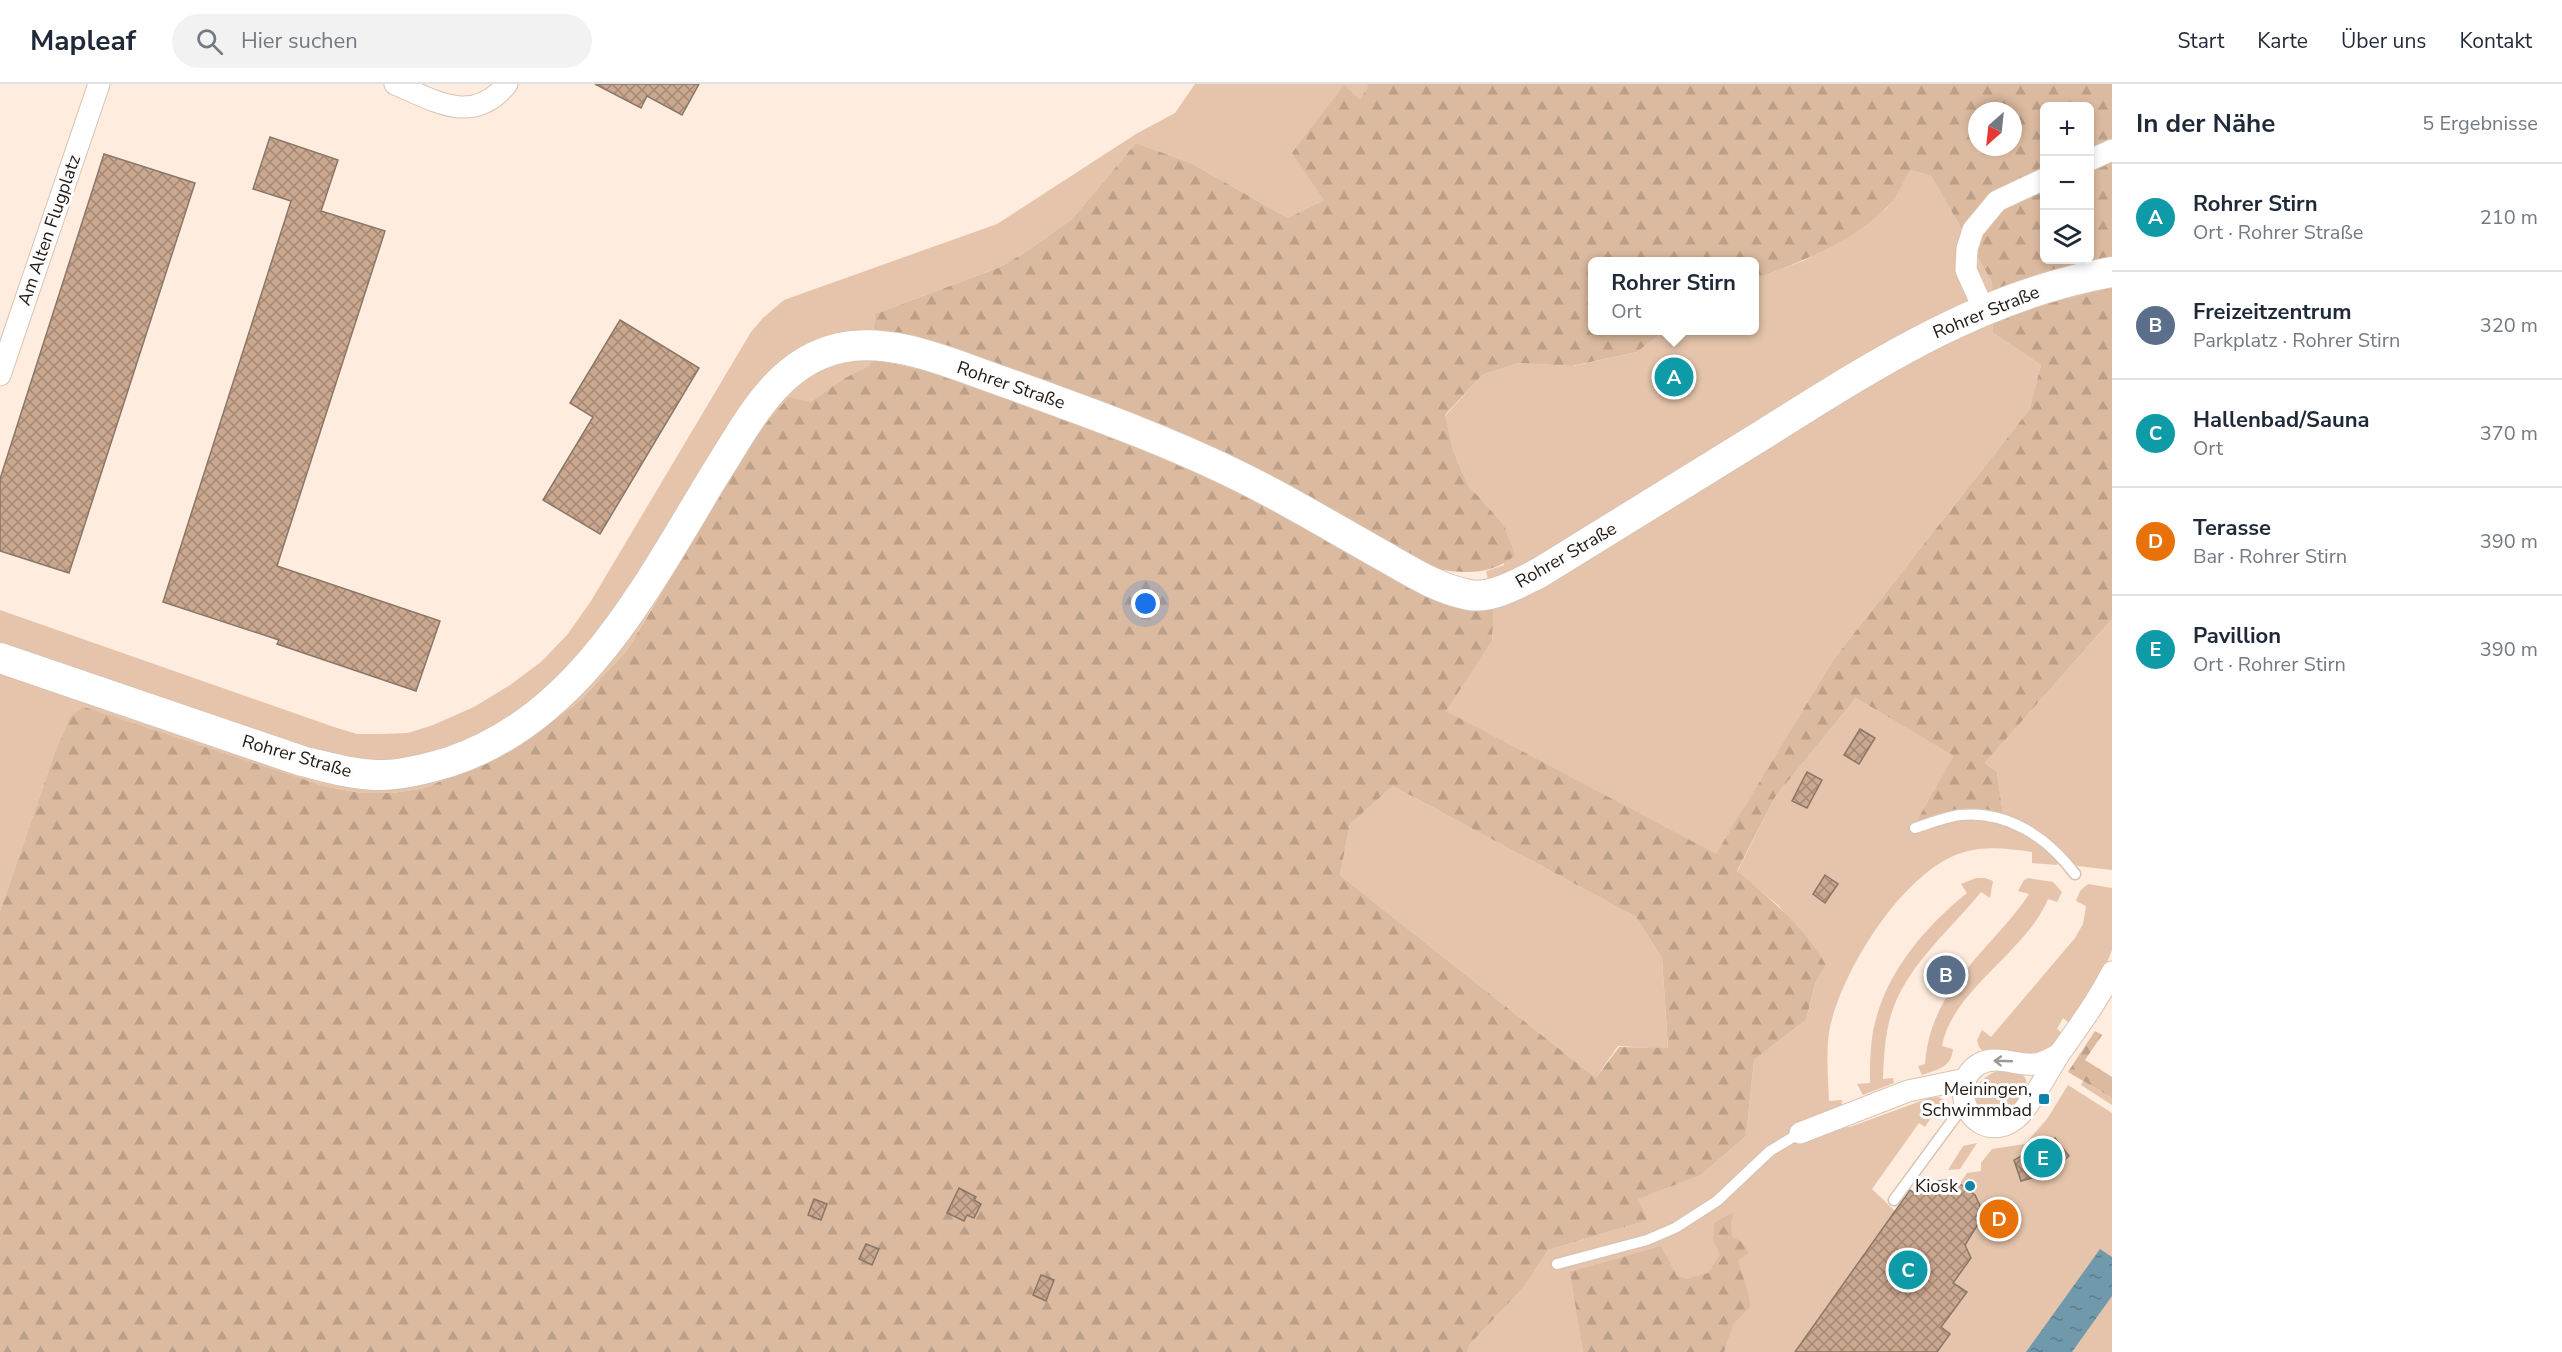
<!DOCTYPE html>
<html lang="de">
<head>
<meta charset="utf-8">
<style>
	:root { --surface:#fff; --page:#f2f2f3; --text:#1f2937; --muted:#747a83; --line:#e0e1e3; --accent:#7c3aed }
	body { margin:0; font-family:"Nunito Sans",sans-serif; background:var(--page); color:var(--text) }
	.controls { position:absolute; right:18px; top:18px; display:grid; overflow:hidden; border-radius:9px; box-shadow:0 3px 9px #0003 }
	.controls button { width:54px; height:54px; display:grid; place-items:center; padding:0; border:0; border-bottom:2px solid var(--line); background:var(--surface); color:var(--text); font:30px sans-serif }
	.compass { position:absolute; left:1968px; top:18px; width:54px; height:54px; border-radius:50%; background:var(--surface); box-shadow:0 3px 9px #0003; rotate:207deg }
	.you { position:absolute; left:1146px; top:520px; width:21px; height:21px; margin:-15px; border:4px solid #fff; border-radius:50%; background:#1a73e8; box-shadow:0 0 0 9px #1a73e833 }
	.badge { display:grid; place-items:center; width:39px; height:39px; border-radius:50%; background:var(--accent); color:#fff; font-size:20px; font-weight:700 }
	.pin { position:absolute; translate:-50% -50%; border:3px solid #fff; box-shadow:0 2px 6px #0006 }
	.popup { position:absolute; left:1588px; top:173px; width:171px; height:78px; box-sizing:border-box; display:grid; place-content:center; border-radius:9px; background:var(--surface); filter:drop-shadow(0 2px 4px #0005); font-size:20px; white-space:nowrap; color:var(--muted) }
	.popup b { font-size:22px; color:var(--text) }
	.popup::after { content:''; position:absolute; left:50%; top:100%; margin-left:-12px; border:12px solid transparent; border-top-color:var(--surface) }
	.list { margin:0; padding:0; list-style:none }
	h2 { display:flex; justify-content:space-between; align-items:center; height:78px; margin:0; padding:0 24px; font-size:26px }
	h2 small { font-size:20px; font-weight:400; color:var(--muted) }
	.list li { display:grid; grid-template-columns:39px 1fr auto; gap:18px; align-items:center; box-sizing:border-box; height:108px; padding:0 24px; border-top:2px solid var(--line) }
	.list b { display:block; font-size:22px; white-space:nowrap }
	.list p { margin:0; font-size:20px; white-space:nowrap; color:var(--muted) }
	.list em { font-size:20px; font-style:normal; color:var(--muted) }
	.icon { flex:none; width:33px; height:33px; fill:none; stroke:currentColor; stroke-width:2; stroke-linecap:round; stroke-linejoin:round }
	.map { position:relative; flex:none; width:2112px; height:1268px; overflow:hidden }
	header { display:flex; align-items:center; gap:36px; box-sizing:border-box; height:84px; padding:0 30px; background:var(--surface); border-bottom:2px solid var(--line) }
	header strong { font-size:28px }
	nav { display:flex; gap:33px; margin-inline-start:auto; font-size:21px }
	.search { width:420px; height:54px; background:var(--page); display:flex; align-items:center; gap:15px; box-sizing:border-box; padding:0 21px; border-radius:33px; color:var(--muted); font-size:22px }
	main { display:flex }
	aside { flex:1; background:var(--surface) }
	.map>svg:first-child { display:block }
</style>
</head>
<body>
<header>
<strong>Mapleaf</strong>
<div class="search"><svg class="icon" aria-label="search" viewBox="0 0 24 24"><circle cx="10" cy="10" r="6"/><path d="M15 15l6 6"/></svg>Hier suchen</div>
<nav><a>Start</a><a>Karte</a><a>Über uns</a><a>Kontakt</a></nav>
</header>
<main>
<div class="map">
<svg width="2112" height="1268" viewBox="0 0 2112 1268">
	<defs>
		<pattern id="forest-firs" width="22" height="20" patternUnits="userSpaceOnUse" patternTransform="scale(1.5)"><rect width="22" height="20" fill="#dbba9f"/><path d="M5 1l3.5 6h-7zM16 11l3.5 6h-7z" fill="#bc9f88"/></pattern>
		<pattern id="water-ripples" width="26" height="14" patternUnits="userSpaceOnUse" patternTransform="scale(1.5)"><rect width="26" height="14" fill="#7099ac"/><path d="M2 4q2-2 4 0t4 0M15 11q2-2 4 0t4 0" fill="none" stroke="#5c7c8b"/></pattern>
		<pattern id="building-cross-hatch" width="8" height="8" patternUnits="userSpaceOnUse" patternTransform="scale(1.5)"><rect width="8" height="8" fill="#caa88f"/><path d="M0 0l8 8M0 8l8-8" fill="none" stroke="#a48874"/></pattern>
	</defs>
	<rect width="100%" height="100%" fill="#feecde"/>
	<g fill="#e5c4ab">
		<path d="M1195,0H1367L1369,3L1360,17L1343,2L1324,116L1288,134L1191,79L1136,59L1072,135L1026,168L998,184L875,230L870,281L843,295L810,318L706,433L627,566L581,616L515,665L425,704L393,709H362L327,703L208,665L54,671L0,827V526L334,643L357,650H381L408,649L433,641L474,623L510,601L541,578L567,551L591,517L751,248L763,234L784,216L997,140L1136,50L1175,29Z"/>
		<path d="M1911,86L1931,92L1992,198L1993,249L2041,281L2029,326L1833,576L1716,771L1445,627L1492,557L1494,522L1486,487L1504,481V441L1468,401L1453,366L1445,332L1482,291L1519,279L1573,282L1637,268L1664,247L1755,246V195L1805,176L1887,124Z"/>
		<path d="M2112,535V786L2077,782L2047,752L2024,739L2003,731L1997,688L1985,679Z"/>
		<path d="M1856,614L1955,672L1916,738L1921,748C1932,744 1944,739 1956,737C1996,730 2028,752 2058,774L2057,781L2032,779V768C2010,765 1990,762 1968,767C1906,781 1840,888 1829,948C1826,970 1828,994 1829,1017L1842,1016L1839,1043H1850L1929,1014L1939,1013L1945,1018L1936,1033L1933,1031L1925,1043L1919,1039L1872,1105L1895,1127L1910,1106L1916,1110C1929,1097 1942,1094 1960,1099L1967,1089L1981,1087V1079L1992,1065L2025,1060L2047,1035L2068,1001L2112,1029V1268H1710L1578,1232L1583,1268H1467L1470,1260L1524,1203L1548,1166L1648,1136L1637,1115L1701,1091L1746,1052L1754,976L1806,936L1815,900L1826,881L1778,821L1737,788L1775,713Z"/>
		<path d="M1393,702L1636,833L1662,874L1668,965L1618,962L1596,994L1340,791L1350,740Z"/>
		<path d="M1976,794H1985L1993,797L1990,814L1981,808C1952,844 1911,878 1894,922C1885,945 1884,970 1883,995L1893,994L1894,999L1863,1011L1857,1000L1870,999C1870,977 1870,956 1876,935C1889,885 1928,840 1967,809L1961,800Z"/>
		<path d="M2028,794L2053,798L2062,808L2057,818L2048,815C2027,867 1952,906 1942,962L1953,965C1951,984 1938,985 1922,991L1918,982L1925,980C1930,908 1983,872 2023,819L2029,810L2018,807L2024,796Z"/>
		<path d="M2088,800L2112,804V866L2107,879L2072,941L2063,934L2057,945L2065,951C2043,982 2015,968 1982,966L1979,963L1977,956L1982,946L1991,953L2075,854L2083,840L2086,822L2076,817L2080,807Z"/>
		<path d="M1999,986C2004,987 2012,986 2017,988C2045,997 2007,1047 1984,1027C1963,1009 1980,994 1999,986Z"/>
		<path d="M2083,997L2112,1014V1021L2081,1001Z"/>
		<path d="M1977,1059L1960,1085L1948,1086L1963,1062Z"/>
	</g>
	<g fill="url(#forest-firs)" fill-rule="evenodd">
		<path d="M1367,0H2112V535L1985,679L1997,688L2003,731C1964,722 1953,726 1916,738L1954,672L1856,614L1775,713L1737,787C1771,815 1804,843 1826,881L1815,900L1806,936L1754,976L1746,1052L1701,1091L1638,1115L1648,1136L1548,1166L1524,1203L1470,1260L1467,1268H0V827L54,671L71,632L84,623L327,703L362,709H393L425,704L515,665L581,616L627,566L760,346L789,313L810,318L843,295L870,281L871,275L963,294L1114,349L1208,389L1446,520L1473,524L1494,522L1492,557L1446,627L1716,770L1833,576L2029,326L2041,281L1993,249L1992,198L1931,92L1911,86C1903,98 1896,115 1885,125C1849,159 1801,178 1755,195V178H1593V246L1664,247L1637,268L1572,282L1519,279L1482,291L1445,331L1453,366L1468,401L1504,441L1515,471C1493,491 1465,490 1437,485C1356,440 1276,394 1192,356C1141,333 1087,315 1034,296C982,278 929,256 873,251L875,230L998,184L1026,168L1072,135L1136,59L1191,79L1288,134L1324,116L1292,69L1344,1L1360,16L1368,3ZM2044,22H2090V176H2044ZM1977,27H2013V63H1977ZM1393,702L1636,833L1662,874L1668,964L1619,963L1596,994L1340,791L1350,740Z"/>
		<path d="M2095,947L2102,951L2085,976L2112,993V1014L2068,988Z"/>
		<path d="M1734,1128L1731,1138L1732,1153L1741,1157L1749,1169L1738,1176C1742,1194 1749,1203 1750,1223L1733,1240L1724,1268H1583L1570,1188L1661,1162L1677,1192L1687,1195L1708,1189L1720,1171L1713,1156L1714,1139Z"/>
	</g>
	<path fill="url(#water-ripples)" d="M2100,1165L2112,1173V1212L2072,1268H2026Z"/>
	<g fill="url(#building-cross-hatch)" stroke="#8a7768" stroke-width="1.5">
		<path d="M595,0H699L682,31L647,12L641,24Z"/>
		<path d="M270,53L338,76L321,127L385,147L277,482L440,537L416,607L277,560L279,556L163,518L291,117L253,105Z"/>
		<path d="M104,70L195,99L69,489L0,467V395Z"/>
		<path d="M620,236L699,284L600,450L543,416L593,333L570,319Z"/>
		<path d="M1860,645L1875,654L1859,680L1844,671Z"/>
		<path d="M1807,688L1822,696L1807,724L1792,717Z"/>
		<path d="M1825,791L1838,800L1825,819L1813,810Z"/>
		<path d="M2055,1054L2069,1072L2049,1089L2021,1097L2014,1076Z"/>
		<path d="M1949,1096L1960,1100L1975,1111L1982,1126V1140H1978L1965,1161L1971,1174L1953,1199L1967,1208L1941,1243L1950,1250L1937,1268H1795L1910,1106L1916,1110L1924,1103L1936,1097Z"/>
		<path d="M959,1104L976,1113L974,1116L981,1120L974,1134L967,1131L964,1137L947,1129Z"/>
		<path d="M814,1115L827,1120L821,1136L808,1131Z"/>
		<path d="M866,1160L879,1165L872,1181L859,1175Z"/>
		<path d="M1041,1191L1054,1196L1046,1217L1033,1211Z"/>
	</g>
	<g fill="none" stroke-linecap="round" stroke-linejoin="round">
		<g stroke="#d8c3b2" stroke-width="13">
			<g id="lane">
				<path d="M1915,744C1930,739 1945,733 1960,731C2008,726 2048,754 2075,790"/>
				<path d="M1894,1116L1964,1021"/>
				<path d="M1557,1180L1647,1156L1675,1144L1717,1117L1770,1067L1800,1049"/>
			</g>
		</g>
		<g stroke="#d8c3b2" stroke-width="23">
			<g id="street">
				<path d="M395,0C435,17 473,42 507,0"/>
				<path d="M2090,76L2112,66"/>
				<path d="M1984,226L1966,186L1967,165L1973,146L1997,117L2044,95"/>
				<path d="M0,291L99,0"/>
				<path d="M2059,970C2052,974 2042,980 2034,980C2016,982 1997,970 1979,980C1947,999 1968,1053 2005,1041C2011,1039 2019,1033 2023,1027C2037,1010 2047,989 2060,969C2078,943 2098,917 2112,888"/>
				<path d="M1800,1049L1908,1007L1966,995"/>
			</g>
		</g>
		<g stroke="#d8c3b2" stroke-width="32">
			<path id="secondary" d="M0,574L302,677C327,683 350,690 376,691C400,692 426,685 449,678C582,635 649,498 717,387C749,337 777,278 840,264C895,252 956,282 1007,299C1096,331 1186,363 1270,408C1309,429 1348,452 1387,474C1413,489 1439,505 1469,511C1492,515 1519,499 1539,489C1614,443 1689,396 1764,350C1874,281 1981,211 2112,188"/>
		</g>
		<use href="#lane" stroke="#fff" stroke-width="10"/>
		<use href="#street" stroke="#fff" stroke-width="21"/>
		<use href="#secondary" stroke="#fff" stroke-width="30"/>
	</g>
	<defs><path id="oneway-shaft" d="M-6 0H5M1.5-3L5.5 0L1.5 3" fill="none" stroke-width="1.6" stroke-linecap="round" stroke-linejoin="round" transform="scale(1.5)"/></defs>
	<use stroke="#9b9895" href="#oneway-shaft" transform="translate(2003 977) rotate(-178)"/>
	<g fill="#0e83a9" stroke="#fdfdfd" stroke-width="2">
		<rect x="2038" y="1009" width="12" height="12" rx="3"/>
		<circle cx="1970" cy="1102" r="6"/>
	</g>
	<g text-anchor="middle" stroke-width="6" stroke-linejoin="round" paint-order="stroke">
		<g font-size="18" fill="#211913" stroke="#fdfdfd">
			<text transform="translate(49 146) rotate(-71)" y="6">Am Alten Flugplatz</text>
			<text transform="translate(1986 228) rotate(-22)" y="6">Rohrer Straße</text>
			<text transform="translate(1011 301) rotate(19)" y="6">Rohrer Straße</text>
			<text transform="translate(1566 471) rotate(-30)" y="6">Rohrer Straße</text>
			<text transform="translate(297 672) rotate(16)" y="6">Rohrer Straße</text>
		</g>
		<g font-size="18" fill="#211913" stroke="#fdfdfd" text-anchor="end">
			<text x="2032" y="1011">Meiningen,<tspan x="2032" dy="21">Schwimmbad</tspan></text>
			<text x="1958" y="1108">Kiosk</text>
		</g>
	</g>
</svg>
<div class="controls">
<button>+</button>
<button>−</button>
<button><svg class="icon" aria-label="layers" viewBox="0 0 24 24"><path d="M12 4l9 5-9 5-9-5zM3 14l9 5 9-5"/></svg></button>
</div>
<svg class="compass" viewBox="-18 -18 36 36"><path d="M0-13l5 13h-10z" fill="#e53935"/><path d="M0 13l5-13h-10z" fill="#747a83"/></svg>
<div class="you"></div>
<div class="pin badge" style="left:1674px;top:293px;background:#0f9aa8">A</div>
<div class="popup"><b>Rohrer Stirn</b>Ort</div>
<div class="pin badge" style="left:1946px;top:891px;background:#5c6f8a">B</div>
<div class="pin badge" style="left:1908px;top:1186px;background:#0f9aa8">C</div>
<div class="pin badge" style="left:1999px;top:1135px;background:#e8710a">D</div>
<div class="pin badge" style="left:2043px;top:1074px;background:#0f9aa8">E</div>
</div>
<aside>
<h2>In der Nähe<small>5 Ergebnisse</small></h2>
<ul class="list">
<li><span class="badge" style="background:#0f9aa8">A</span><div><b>Rohrer Stirn</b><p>Ort · Rohrer Straße</p></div><em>210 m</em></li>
<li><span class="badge" style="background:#5c6f8a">B</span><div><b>Freizeitzentrum</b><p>Parkplatz · Rohrer Stirn</p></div><em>320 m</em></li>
<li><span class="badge" style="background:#0f9aa8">C</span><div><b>Hallenbad/Sauna</b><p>Ort</p></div><em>370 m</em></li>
<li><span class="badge" style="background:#e8710a">D</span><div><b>Terasse</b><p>Bar · Rohrer Stirn</p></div><em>390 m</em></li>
<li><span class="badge" style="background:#0f9aa8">E</span><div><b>Pavillion</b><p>Ort · Rohrer Stirn</p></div><em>390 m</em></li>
</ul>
</aside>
</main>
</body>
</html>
